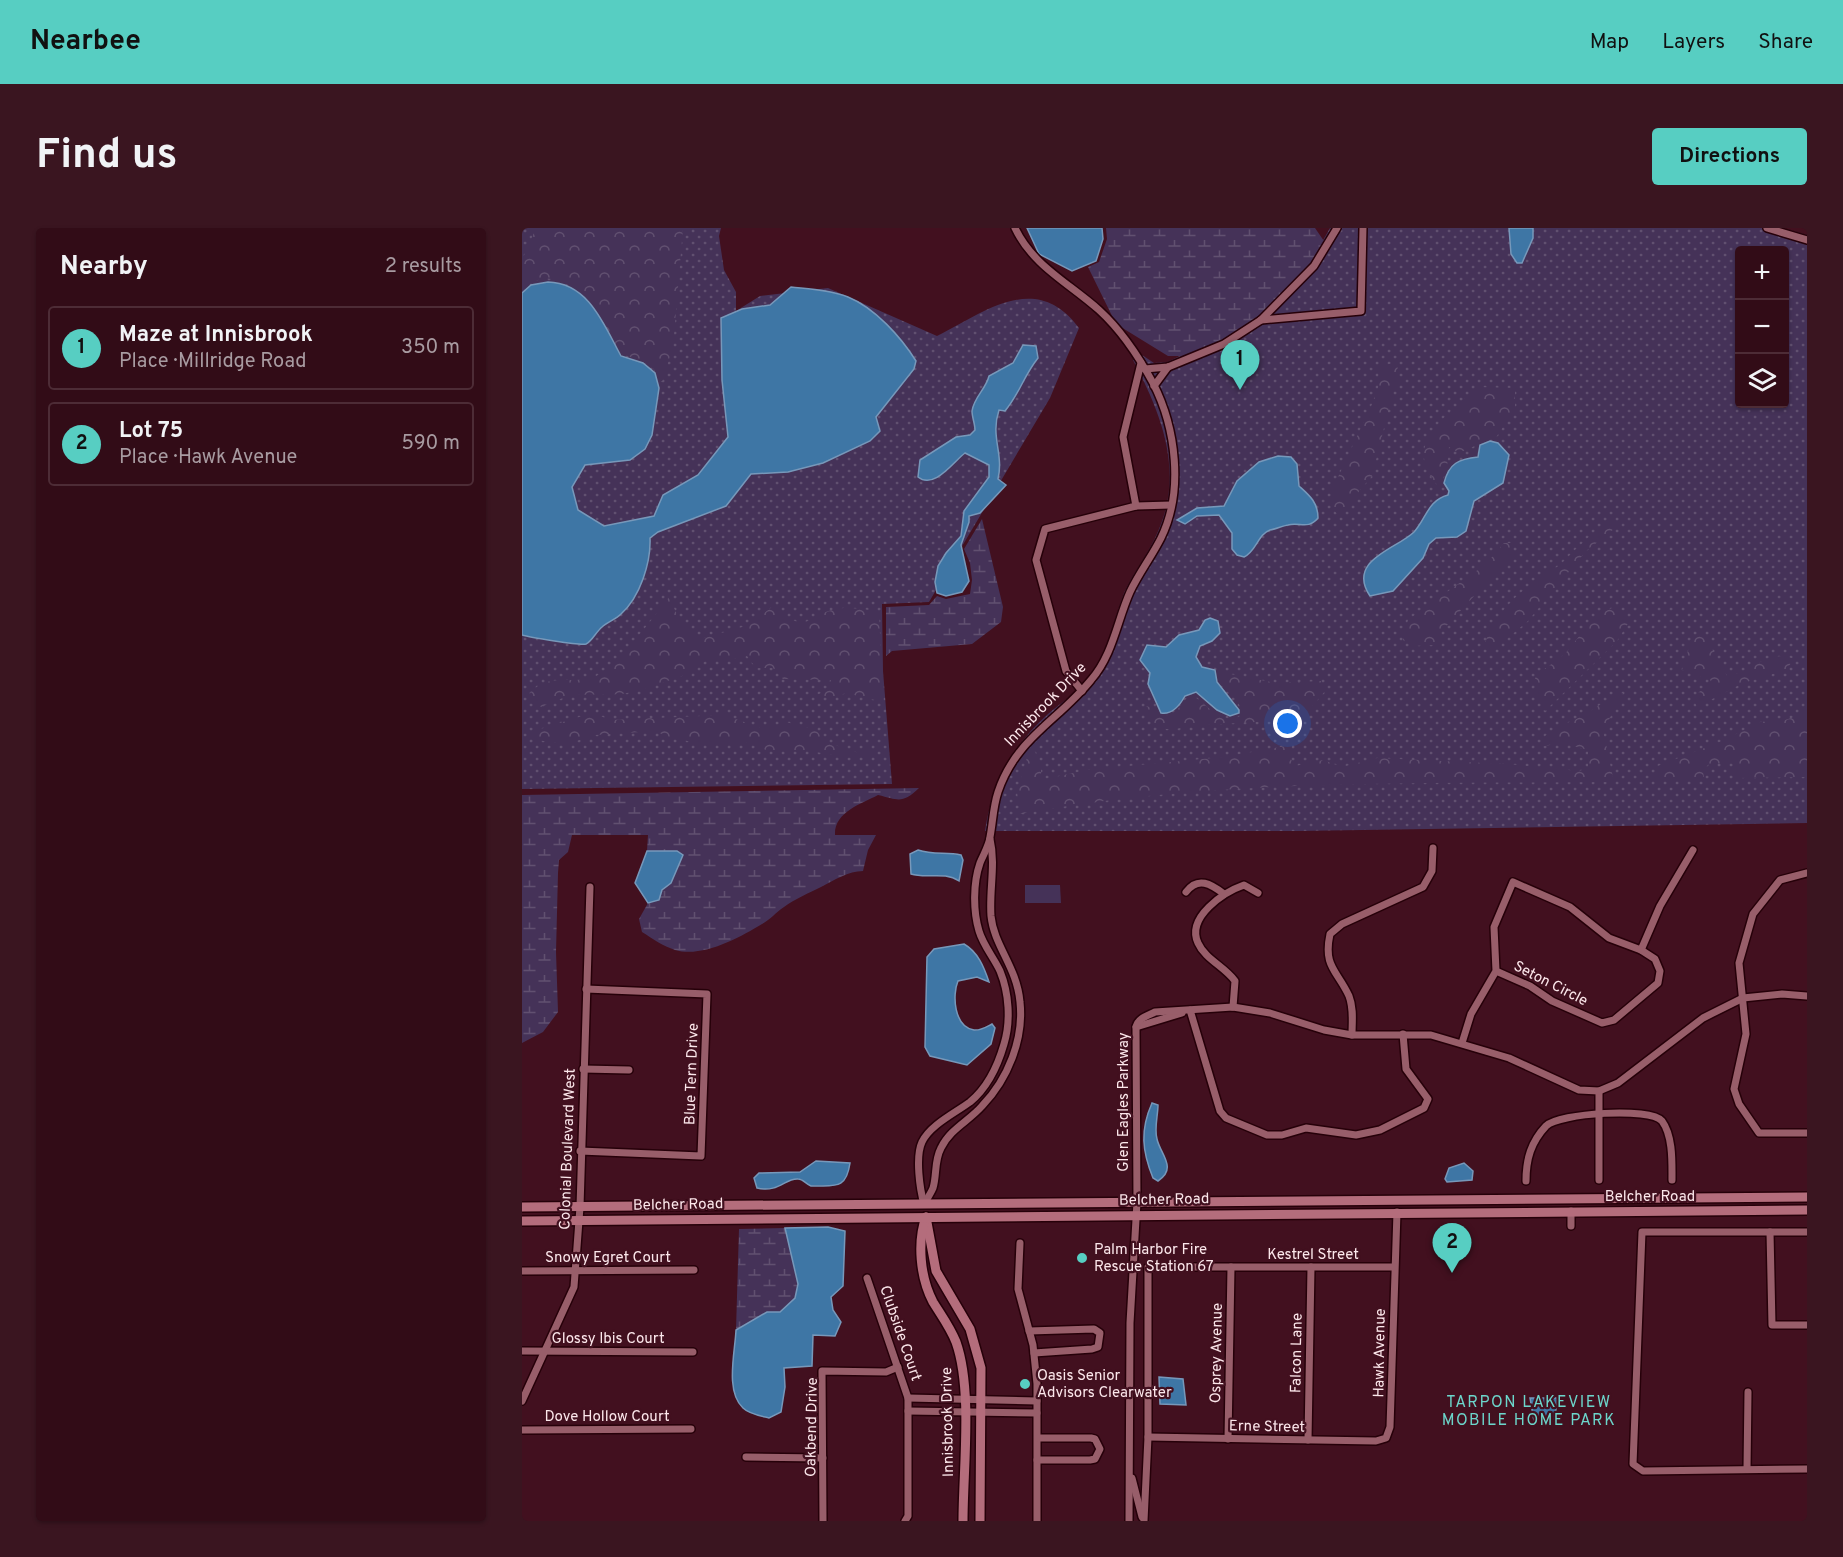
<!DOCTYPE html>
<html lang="en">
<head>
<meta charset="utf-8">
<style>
	:root { --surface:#320c17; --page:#3a1520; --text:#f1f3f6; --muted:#a89ba1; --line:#4d2c36; --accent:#57cec2 }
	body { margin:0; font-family:Overpass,sans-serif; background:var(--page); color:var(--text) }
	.controls { position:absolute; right:18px; top:18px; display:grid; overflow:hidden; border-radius:6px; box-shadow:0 2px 4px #0004 }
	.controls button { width:54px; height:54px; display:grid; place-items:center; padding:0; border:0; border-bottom:2px solid var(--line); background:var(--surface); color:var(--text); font:30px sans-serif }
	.you { position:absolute; left:766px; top:496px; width:21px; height:21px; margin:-15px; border:4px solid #fff; border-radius:50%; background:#1a73e8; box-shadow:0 0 0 9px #1a73e833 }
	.badge { display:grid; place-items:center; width:39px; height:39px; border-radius:50%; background:var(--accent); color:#111; font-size:20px; font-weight:700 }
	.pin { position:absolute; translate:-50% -50px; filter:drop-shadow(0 2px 3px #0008) }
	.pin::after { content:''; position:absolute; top:32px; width:21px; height:18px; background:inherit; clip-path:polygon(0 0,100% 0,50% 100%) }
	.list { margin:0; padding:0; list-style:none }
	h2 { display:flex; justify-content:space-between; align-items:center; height:78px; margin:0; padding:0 24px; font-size:26px }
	h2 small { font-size:20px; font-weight:400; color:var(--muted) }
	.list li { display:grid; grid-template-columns:39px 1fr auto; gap:18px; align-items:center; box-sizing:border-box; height:84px; margin:0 12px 12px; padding:0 12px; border:2px solid var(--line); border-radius:6px }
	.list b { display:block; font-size:22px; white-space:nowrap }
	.list p { margin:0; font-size:20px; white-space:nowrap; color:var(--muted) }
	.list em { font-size:20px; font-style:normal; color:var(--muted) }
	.icon { flex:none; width:33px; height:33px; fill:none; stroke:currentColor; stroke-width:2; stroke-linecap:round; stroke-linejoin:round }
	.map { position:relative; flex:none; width:1285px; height:1293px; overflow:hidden; border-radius:6px }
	header { display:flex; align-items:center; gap:36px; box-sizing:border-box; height:84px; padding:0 30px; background:var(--accent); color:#111 }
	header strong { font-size:28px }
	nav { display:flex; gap:33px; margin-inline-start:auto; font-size:21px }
	.intro { display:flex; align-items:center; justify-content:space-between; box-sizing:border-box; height:144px; padding:0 36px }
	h1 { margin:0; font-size:42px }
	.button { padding:15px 27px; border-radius:6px; background:var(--accent); color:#111; font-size:21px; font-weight:700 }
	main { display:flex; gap:36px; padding:0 36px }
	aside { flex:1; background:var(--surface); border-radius:6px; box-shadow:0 2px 4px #0004 }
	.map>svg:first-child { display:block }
</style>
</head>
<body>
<header>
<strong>Nearbee</strong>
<nav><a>Map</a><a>Layers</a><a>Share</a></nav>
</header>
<div class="intro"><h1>Find us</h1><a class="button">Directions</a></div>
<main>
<aside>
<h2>Nearby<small>2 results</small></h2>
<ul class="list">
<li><span class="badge">1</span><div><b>Maze at Innisbrook</b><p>Place · Millridge Road</p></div><em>350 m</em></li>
<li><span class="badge">2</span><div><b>Lot 75</b><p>Place · Hawk Avenue</p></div><em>590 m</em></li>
</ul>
</aside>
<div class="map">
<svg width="1285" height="1293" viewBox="0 0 1285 1293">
	<defs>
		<pattern id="grass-dots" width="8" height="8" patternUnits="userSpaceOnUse" patternTransform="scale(1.5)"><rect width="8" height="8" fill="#453258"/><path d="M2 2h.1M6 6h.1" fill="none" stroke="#615070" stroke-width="1.8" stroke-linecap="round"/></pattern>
		<pattern id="forest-crowns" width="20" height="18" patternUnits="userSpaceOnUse" patternTransform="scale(1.5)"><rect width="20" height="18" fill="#453258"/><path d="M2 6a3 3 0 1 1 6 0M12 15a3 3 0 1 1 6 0" fill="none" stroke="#615070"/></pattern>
		<pattern id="wetland-marsh" width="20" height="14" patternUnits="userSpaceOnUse" patternTransform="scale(1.5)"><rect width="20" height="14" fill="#453258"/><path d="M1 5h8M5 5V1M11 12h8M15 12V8" fill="none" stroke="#615070"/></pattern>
	</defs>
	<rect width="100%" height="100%" fill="#42101f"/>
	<g fill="url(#grass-dots)" fill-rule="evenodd">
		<path d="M0,0H199L197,8L202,42L214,64V83L238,68L306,60L415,108C463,84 514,42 557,100L528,170L407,374L360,376L361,443L370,556L0,561Z"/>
		<path d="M808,0H1261L1285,7V595L775,603H463C470,556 490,518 526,486C540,474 556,464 567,449C586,424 591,394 602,365C612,343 628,324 637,301C662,242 639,185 611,132L620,127L632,135L645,134L712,103L795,23ZM1218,22H1262V176H1218Z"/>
	</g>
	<g fill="url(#forest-crowns)">
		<path d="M14,0H161L151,119L140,154L135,152L131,139L95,123C83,90 41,25 0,61V32Z"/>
		<path d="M875,135L877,153L872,160L850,248L817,287C807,280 809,272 810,262L851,174C852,169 855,164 856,160C859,141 849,138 875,135Z"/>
		<path d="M955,159L993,160V180L975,208L937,225L927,219L925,239L918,260C877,215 924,191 955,159Z"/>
		<path d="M1085,292L1093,294L1090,303L1064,323L1006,393L969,424L963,416C969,390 996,365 1018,349C1026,344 1035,340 1041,334C1055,319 1071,306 1085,292Z"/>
		<path d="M982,315H990L991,326L917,406V414L914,417L890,418L881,412L886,392L964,336Z"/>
		<path d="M147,369L158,393L175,412L227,397L251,378C290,408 276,390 314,381C326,378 344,382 357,383L361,474L324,465L313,469L295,467L305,462L309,452L261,451L251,440H234L225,428L206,432H185L160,448L120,462L100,466L48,467L19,479L9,470L8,465C26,445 47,456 70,450C91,443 133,388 147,369Z"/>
		<path d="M1090,380L1103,383L1107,394L1095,413L1023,483C1016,473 1010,459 1014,447C1025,439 1040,430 1048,420C1060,405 1072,387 1090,380Z"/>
		<path d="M1180,403L1205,448C1230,445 1245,420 1272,431L1264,442L1221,455L1175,479L1172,472L1177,464L1191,456L1188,452L1160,442L1170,410Z"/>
		<path d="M698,444L754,455L799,453L804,462L782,488L768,492L666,498C641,505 638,501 620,483V480L624,478L631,480L636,488L651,487L664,471L671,468C685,476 700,498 718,488C722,472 704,463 695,451Z"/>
		<path d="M1101,465L1081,503L1092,554C894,556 694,550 498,586L495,564L506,526L513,523L519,541V552L565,542L701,529L770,517L768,530L773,538L801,532L820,539L855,530L985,536L1057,543L1066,540V522L1040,515L1022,518L1021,510C1037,496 1041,498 1058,489C1074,481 1084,470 1101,465Z"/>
		<path d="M70,485L89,492L202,487L242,501L264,494L294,502L304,514L337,525L346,522L352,527L332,530L287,523H247L220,513L210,516H178L144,508L133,503L74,507L44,516L14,512L12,505L15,502Z"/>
		<path d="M1285,485V549L1214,550L1210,529L1199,536H1187L1181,542L1182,551H1133V539L1198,514L1238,494L1263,492Z"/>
	</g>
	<g fill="url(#wetland-marsh)">
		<path d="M584,0H793L804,16L794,40L753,83L699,116L666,128H646L594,96L566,39L577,34L585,11Z"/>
		<path d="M460,291L481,379L479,394L450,416L370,423L364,428V379L407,377L415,368L424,371L448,366L450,352L448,335L442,321Z"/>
		<path d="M397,560C380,576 377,572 356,567C339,576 312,584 313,607H354L346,622L341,643C326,643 313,652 299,659C287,665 273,671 262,679C254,684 248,692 240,696C217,710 180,730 153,722C141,718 131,711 120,704L117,691L126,675L149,655L155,623H125L126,607H50L46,624L37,632L36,645L34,724L36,784L21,804L0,815V567Z"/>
		<path d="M263,1000L276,1056L273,1070L258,1084H245L214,1102L217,1001Z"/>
	</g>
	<path fill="#453258" d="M503,657H538L539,675H503Z"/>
	<g fill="#3e76a5" stroke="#7798ba" stroke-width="1.5">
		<path d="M505,0H580L581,11L574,33L550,43L517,26Z"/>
		<path d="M987,0H1011V10L1000,35H995L989,26Z"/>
		<path d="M26,54C67,55 82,97 99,128L121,135L133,145L137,160L130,207L123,221L108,232L63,237L50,259L56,282L82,298L132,288L141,267L176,247L206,209L200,152L199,90L220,81L248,77L269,59C287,61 309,62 326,69C353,80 379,109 394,133L392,141L354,189L358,203L348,213L301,235L266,244L229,246L204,278L136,304L128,310C129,335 118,369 99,386C93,392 85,394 80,399C74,404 70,413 64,416C59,418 6,409 0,407V65L9,57Z"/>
		<path d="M501,117L514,118L516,130C501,149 498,165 483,183L477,182C468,209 482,225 476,251L484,257L458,285L447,288V294L439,317L447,353L440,364L424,368L415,365L413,354L416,338L424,325L439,308L442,283L467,249V237L443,225C431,234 412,262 396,249L398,232L434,209L448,207L453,202C453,196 450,189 450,183C452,169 464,161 467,148L491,135Z"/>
		<path d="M968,213L976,215L987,227L981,255L952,273L944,303L935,309L914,310L907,316L901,330L871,363L848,368C824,332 875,321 892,304C904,291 906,272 926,267L927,263L922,255C927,235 937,231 956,229L958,217Z"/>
		<path d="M756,228L769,229L775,236L777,258C787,267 796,274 796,290C786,302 778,294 766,297C760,298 754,301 748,302C736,306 734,324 722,329L715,327L710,321V305L697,287L675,288L663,296L655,292L675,280L702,278L715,253L737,234Z"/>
		<path d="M688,390L696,393L698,405L690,413L678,418L674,429L680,439L693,442L695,454L717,482V485L708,488L695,482L674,464L663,468C658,477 650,487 639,485L626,456L628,445L618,432L625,417L644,419L657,407L677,402L683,392Z"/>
		<path d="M396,622C411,627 424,624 439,627L441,632L437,653C422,643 405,651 389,646L388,626Z"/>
		<path d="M125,623H155L161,627L149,655L140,662L137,672L126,675L113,655Z"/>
		<path d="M442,716C456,724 462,739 467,754L455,749L436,753C430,767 432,799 452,802C458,803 464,799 470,796L473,800L469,816L445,837L408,828L403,819L405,729L412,721Z"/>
		<path d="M630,875L636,877C636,887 632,901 635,911C638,926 656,940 636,953L631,950C620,923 618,902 630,875Z"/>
		<path d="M294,933L328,935C324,963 312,957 289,958C284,956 281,951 276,951C263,950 257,965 235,960L232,950L237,945L278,944Z"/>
		<path d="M942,935L951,943L950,952L925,954L923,951L927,940Z"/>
		<path d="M306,999L323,1003L321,1058L309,1069L311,1082L319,1094L313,1108L291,1107L290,1138L262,1140L263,1159L259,1184L247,1190C239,1188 227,1186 221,1180C203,1163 213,1125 214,1102L245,1084H258L273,1070L276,1056L263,1000Z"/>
		<path d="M637,1149L661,1151L664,1177L638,1176Z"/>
		<path d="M1008,1170H1035L1033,1191L1012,1193Z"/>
	</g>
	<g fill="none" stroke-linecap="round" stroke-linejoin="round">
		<g stroke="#260009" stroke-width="10">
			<g id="street">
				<path d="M1245,0L1285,12"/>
				<path d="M739,92L839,83L841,0"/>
				<path d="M623,141L646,139L702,116L739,92L792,38L815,0"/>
				<path d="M632,158L646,139"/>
				<path d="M614,278L649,277"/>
				<path d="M560,463L544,443L514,332L523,301L614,278L601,209L619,135"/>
				<path d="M1285,645L1258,652L1231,686L1217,735L1224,806L1212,861L1217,876L1237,905H1285"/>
				<path d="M664,664C676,648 689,656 702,666"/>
				<path d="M1119,722L1138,678L1171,622"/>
				<path d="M711,779L713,753C703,739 683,731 676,715C664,689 702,664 722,657L736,665"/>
				<path d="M668,782L698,883L704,890L745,907H760L784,900L834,907L858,902L902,880L906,871L884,841L881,806"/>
				<path d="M614,799L660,785"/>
				<path d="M830,807C830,794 832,781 827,768C815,742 801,739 808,706L820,696L901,659L910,643L911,620"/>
				<path d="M940,815L949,786L974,743L972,699L991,654L1048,679L1087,710L1119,722L1133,731L1138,743L1136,755L1092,792L1080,795L1030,773L1008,758L974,743"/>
				<path d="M61,841L107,842"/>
				<path d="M1077,863V952"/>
				<path d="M58,923L179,928L185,766L64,761"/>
				<path d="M1004,953C1004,931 1009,914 1024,898C1037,885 1128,879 1140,893C1151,908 1150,934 1150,952"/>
				<path d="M402,976C398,962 393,929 400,914C408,897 433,885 448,874C465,860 476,837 482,816C489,793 487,765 478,743C472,730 461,717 457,703C451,683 451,655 458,635C461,627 467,618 468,609C471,593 471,579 476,564C494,510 536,493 569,452C591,427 595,393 608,364C617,345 630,328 639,310C662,263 654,200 631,155C617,129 600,103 577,82C547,55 511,38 493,0"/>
				<path d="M402,976C405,971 409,965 411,960C415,947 412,933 419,920C428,901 447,893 460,878C486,851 502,811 498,774C495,739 472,718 469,688C467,662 474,637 468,611"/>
				<path d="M1049,998V983"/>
				<path d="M1248,1004L1250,1097H1285"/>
				<path d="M1285,1004H1120L1111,1236L1121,1243L1285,1241"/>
				<path d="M498,1015L496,1061L511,1117L515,1156V1293"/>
				<path d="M0,1043L172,1042"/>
				<path d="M345,1050L386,1170V1288L383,1293"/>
				<path d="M507,1103L572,1101L578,1105L576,1119L570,1121L512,1125"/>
				<path d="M0,1123L171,1124"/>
				<path d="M386,1170L515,1173"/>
				<path d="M0,1173L52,1059L58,979L68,659"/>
				<path d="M386,1183L515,1185"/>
				<path d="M0,1202L169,1201"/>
				<path d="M626,1209L854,1213L864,1210L868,1199L875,984"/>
				<path d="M706,1211L709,1039"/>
				<path d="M786,1212L789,1039"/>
				<path d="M224,1229L301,1230"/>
				<path d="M515,1232H568L573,1231L578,1221L573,1211L569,1210H516"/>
				<path d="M1225,1241L1226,1164"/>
				<path d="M610,1250L620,1289"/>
				<path d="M301,1293L300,1143L364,1144L376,1139"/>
				<path d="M607,1293L608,1095L615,974L614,799C616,790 625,788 633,784L711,779L748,785L802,802L830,807H909L987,830L1057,862L1077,863L1096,855L1181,790L1221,770L1260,766L1285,768"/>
				<path d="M622,1293L626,1209V1039H872"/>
			</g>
		</g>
		<g stroke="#260009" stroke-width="12">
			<g id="secondary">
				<path d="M0,979L1285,969"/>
				<path d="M404,989L414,1043L448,1101L459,1140L458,1293"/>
				<path d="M404,989C395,1014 398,1049 411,1074C419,1087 428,1099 434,1114C451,1162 441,1241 441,1293"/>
				<path d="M0,993L1285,982"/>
			</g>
		</g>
		<use href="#street" stroke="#985e6a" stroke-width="7"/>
		<use href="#secondary" stroke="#b46d7c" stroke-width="9"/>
	</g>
	<g fill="#57cec2" stroke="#42101f" stroke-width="2">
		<circle cx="560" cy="1030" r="6"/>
		<circle cx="503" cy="1156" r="6"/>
	</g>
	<g text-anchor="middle" stroke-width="4.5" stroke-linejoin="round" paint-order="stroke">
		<g font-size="15" fill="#fce7eb" stroke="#42101f">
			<text transform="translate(523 476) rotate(-46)" y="5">Innisbrook Drive</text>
			<text transform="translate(1029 755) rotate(27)" y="5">Seton Circle</text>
			<text transform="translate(169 846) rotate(-88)" y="5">Blue Tern Drive</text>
			<text transform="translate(601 874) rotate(-90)" y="5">Glen Eagles Parkway</text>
			<text transform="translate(45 921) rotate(-88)" y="5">Colonial Boulevard West</text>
			<text x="1128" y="973">Belcher Road</text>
			<text transform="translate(642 971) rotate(-1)" y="5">Belcher Road</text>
			<text transform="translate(156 976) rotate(-1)" y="5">Belcher Road</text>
			<text x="791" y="1031">Kestrel Street</text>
			<text x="86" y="1034">Snowy Egret Court</text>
			<text transform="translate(379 1105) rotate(71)" y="5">Clubside Court</text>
			<text x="86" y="1115">Glossy Ibis Court</text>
			<text transform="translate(694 1125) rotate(-89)" y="5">Osprey Avenue</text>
			<text transform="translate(774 1125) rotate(-89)" y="5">Falcon Lane</text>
			<text transform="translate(857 1125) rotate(-89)" y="5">Hawk Avenue</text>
			<text x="85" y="1193">Dove Hollow Court</text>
			<text transform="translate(425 1194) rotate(-91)" y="5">Innisbrook Drive</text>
			<text transform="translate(745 1198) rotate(1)" y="5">Erne Street</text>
			<text transform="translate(289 1199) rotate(-89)" y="5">Oakbend Drive</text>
		</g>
		<g font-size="15" fill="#fce7eb" stroke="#42101f" text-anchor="start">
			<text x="572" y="1026">Palm Harbor Fire<tspan x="572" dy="17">Rescue Station 67</tspan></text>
			<text x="515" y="1152">Oasis Senior<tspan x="515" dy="17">Advisors Clearwater</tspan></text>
		</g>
		<g font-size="16" letter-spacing="1.5" fill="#6cd6cb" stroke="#42101f">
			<text x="1007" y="1179">TARPON LAKEVIEW<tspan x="1007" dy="18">MOBILE HOME PARK</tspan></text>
		</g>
	</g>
</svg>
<div class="controls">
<button>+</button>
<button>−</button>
<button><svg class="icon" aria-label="layers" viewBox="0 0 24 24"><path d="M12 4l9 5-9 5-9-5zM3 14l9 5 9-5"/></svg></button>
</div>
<div class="you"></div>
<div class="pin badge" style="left:718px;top:162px">1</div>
<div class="pin badge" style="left:930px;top:1045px">2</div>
</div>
</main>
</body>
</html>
